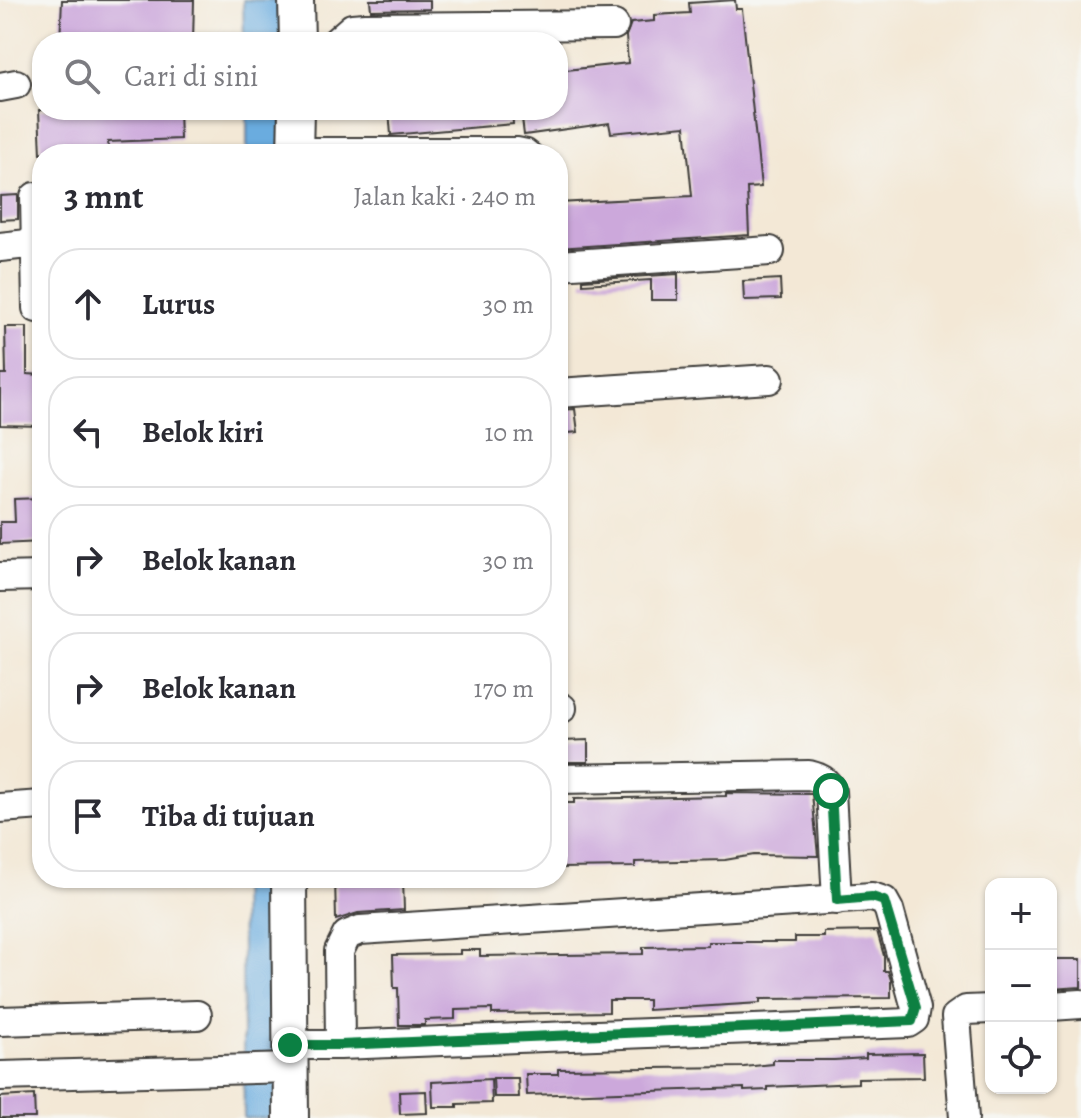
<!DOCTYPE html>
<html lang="id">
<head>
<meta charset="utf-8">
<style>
	:root { --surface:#fff; --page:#f7f7f7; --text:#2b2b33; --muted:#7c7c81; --line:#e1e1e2 }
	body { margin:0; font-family:Alegreya,serif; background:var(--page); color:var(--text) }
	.controls { position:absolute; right:24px; bottom:24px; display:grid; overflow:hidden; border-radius:16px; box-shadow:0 2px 6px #0004 }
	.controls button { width:72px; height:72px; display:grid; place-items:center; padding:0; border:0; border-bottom:2px solid var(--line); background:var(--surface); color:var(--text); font:40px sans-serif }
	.stop { position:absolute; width:24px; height:24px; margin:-18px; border:6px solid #0b8043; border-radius:50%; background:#fff }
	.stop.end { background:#0b8043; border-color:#fff; box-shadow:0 2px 8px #0008 }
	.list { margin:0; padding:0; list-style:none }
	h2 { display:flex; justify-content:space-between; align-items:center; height:104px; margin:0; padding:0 32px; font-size:34px }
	h2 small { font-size:26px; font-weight:400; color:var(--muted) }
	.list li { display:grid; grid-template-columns:52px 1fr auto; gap:24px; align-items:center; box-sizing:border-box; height:112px; margin:0 16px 16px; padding:0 16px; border:2px solid var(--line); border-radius:32px }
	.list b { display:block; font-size:30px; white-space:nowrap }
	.list em { font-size:26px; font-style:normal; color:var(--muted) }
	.icon { flex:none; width:44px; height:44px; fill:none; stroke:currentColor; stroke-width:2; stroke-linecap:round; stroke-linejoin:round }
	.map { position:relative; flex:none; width:1081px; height:1118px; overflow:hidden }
	.search { position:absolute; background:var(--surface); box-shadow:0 2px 6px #0004; left:32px; top:32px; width:536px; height:88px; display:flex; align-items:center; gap:20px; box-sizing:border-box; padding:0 28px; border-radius:32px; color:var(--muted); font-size:30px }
	.panel { position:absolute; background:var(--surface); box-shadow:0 2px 6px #0004; left:32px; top:144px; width:536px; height:744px; border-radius:32px }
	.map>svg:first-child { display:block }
</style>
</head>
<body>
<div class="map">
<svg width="1081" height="1118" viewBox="0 0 1081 1118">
	<rect width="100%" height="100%" fill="#f6f6f2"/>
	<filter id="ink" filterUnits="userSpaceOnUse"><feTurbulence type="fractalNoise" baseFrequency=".0125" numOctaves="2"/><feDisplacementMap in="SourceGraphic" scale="16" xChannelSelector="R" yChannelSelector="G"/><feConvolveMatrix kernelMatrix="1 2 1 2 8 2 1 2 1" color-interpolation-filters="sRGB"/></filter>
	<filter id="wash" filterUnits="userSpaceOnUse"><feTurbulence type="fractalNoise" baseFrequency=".006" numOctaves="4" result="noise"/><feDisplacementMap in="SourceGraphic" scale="32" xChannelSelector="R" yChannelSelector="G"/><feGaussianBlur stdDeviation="1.8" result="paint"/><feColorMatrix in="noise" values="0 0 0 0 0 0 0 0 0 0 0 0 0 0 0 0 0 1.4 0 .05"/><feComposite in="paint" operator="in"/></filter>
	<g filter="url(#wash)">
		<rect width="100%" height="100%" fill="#f3e8d6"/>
		<g fill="#6bacdf" stroke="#44647e" stroke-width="2">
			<path d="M243,0H282L283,42H244Z"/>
			<path d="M247,110H284L281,154H247Z"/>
			<path d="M241,878H275L278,1118H244Z"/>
		</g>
		<g id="blocks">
			<g fill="#cca8db">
				<path d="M62,0H194L193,42H60Z"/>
				<path d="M370,0H430V9L371,10Z"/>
				<path d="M735,0L736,9H742L761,187L747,188L749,235L558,248V203L692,196L685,126L611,133L609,123L524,135L521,110H558V71L628,63L626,36L631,23L654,21V15L690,13L689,3Z"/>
				<path d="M39,110H179L180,139L108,142L109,154H41Z"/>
				<path d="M389,110H512L513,124L391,135Z"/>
				<path d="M18,195V219L0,220V196Z"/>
				<path d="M678,274V300H651V280L583,284V280Z"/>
				<path d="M780,279L781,299L744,300L743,281Z"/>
				<path d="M5,327H27V374L42,375V426L0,425V374H6Z"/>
				<path d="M575,409L578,432L558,434V410Z"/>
				<path d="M42,498V542L0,544V522H15L14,499Z"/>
				<path d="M588,740V762H563L562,741Z"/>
				<path d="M726,793L812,794L818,856L754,855L725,860L635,862V867L558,868V803H574V799L726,796Z"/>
				<path d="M335,878H403L404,910L358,913L336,920Z"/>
				<path d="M877,931L884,956V971H888L891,980V998L760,999V1003L648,1010V1000H609V1012L492,1014V1009L455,1010V1019L425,1020V1025H399L398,988H394L393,955L460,954V950H480V956L643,954V947L708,946V942H795V937H824V932Z"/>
				<path d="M1051,959H1081V987L1051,989Z"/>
				<path d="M923,1053L924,1077L858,1078V1083L768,1087V1090L744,1091V1088L527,1095L526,1074H558V1069L744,1067L773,1064V1060H834L866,1058V1054Z"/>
				<path d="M493,1078H518L519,1097H494Z"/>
				<path d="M491,1079L492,1103L457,1104V1107H433L432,1082Z"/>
				<path d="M426,1091L427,1113L400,1114L399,1092Z"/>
				<path d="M34,1095L35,1118H0V1097Z"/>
			</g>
		</g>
	</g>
	<g filter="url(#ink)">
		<use href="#blocks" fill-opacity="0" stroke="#3c3b38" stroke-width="2"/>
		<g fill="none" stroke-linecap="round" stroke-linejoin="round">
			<g stroke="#3c3b38" stroke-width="18">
				<path id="service" d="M295,145H518L528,147L537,154"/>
			</g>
			<g stroke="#3c3b38" stroke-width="32">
				<g id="minor">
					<path d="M336,42L352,28L365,27L614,25"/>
					<path d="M0,87L16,84"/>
					<path d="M35,197L37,308"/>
					<path d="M0,247L37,243"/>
					<path d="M558,265L770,251"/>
					<path d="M558,393L769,379"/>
					<path d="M0,577L42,576"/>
					<path d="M558,708H562"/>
					<path d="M558,779L809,775C820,778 826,780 831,791L837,900"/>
					<path d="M0,808L42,805"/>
					<path d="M1051,1006L1081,1004"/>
					<path d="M0,1021L197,1015"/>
					<path d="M290,1045H340L908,1023L914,1019L916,1008L889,910L884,901L872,897L360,930L347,935L339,951L340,1045"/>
					<path d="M0,1076L291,1068"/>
					<path d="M964,1118L956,1017L966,1010L991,1009"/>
				</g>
			</g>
			<g stroke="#3c3b38" stroke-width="38">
				<g id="tertiary">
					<path d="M296,0L297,42"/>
					<path d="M295,154L296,110"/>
					<path d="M289,878L291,1118"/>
				</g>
			</g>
			<use href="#service" stroke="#fff" stroke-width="14"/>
			<use href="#minor" stroke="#fff" stroke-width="28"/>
			<use href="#tertiary" stroke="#fff" stroke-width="34"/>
		</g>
	</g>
	<g fill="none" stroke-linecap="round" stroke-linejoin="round" filter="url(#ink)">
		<path stroke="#0b8043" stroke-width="10" d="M290,1045H340L912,1021L916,1008L884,901L872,897L837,900L831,791"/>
	</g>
</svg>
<div class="controls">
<button>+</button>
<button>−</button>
<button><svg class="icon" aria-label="locate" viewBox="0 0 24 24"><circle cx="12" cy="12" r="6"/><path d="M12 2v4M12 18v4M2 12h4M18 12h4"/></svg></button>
</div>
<div class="stop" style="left:831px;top:791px"></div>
<div class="stop end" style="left:290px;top:1045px"></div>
<div class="search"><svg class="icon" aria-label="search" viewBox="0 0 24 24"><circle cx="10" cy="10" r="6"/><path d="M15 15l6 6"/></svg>Cari di sini</div>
<section class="panel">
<h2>3 mnt<small>Jalan kaki · 240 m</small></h2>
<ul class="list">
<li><svg class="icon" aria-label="ahead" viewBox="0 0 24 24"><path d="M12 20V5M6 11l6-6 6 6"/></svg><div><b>Lurus</b></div><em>30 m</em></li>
<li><svg class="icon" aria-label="left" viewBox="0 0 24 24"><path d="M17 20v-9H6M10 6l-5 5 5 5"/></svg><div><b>Belok kiri</b></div><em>10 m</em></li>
<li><svg class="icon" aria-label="right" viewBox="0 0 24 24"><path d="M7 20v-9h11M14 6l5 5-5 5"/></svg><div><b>Belok kanan</b></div><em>30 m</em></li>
<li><svg class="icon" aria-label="right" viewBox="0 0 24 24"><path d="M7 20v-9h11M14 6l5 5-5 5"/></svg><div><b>Belok kanan</b></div><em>170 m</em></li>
<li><svg class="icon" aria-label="arrive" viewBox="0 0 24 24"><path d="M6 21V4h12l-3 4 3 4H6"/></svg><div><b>Tiba di tujuan</b></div></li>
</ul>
</section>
</div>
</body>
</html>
